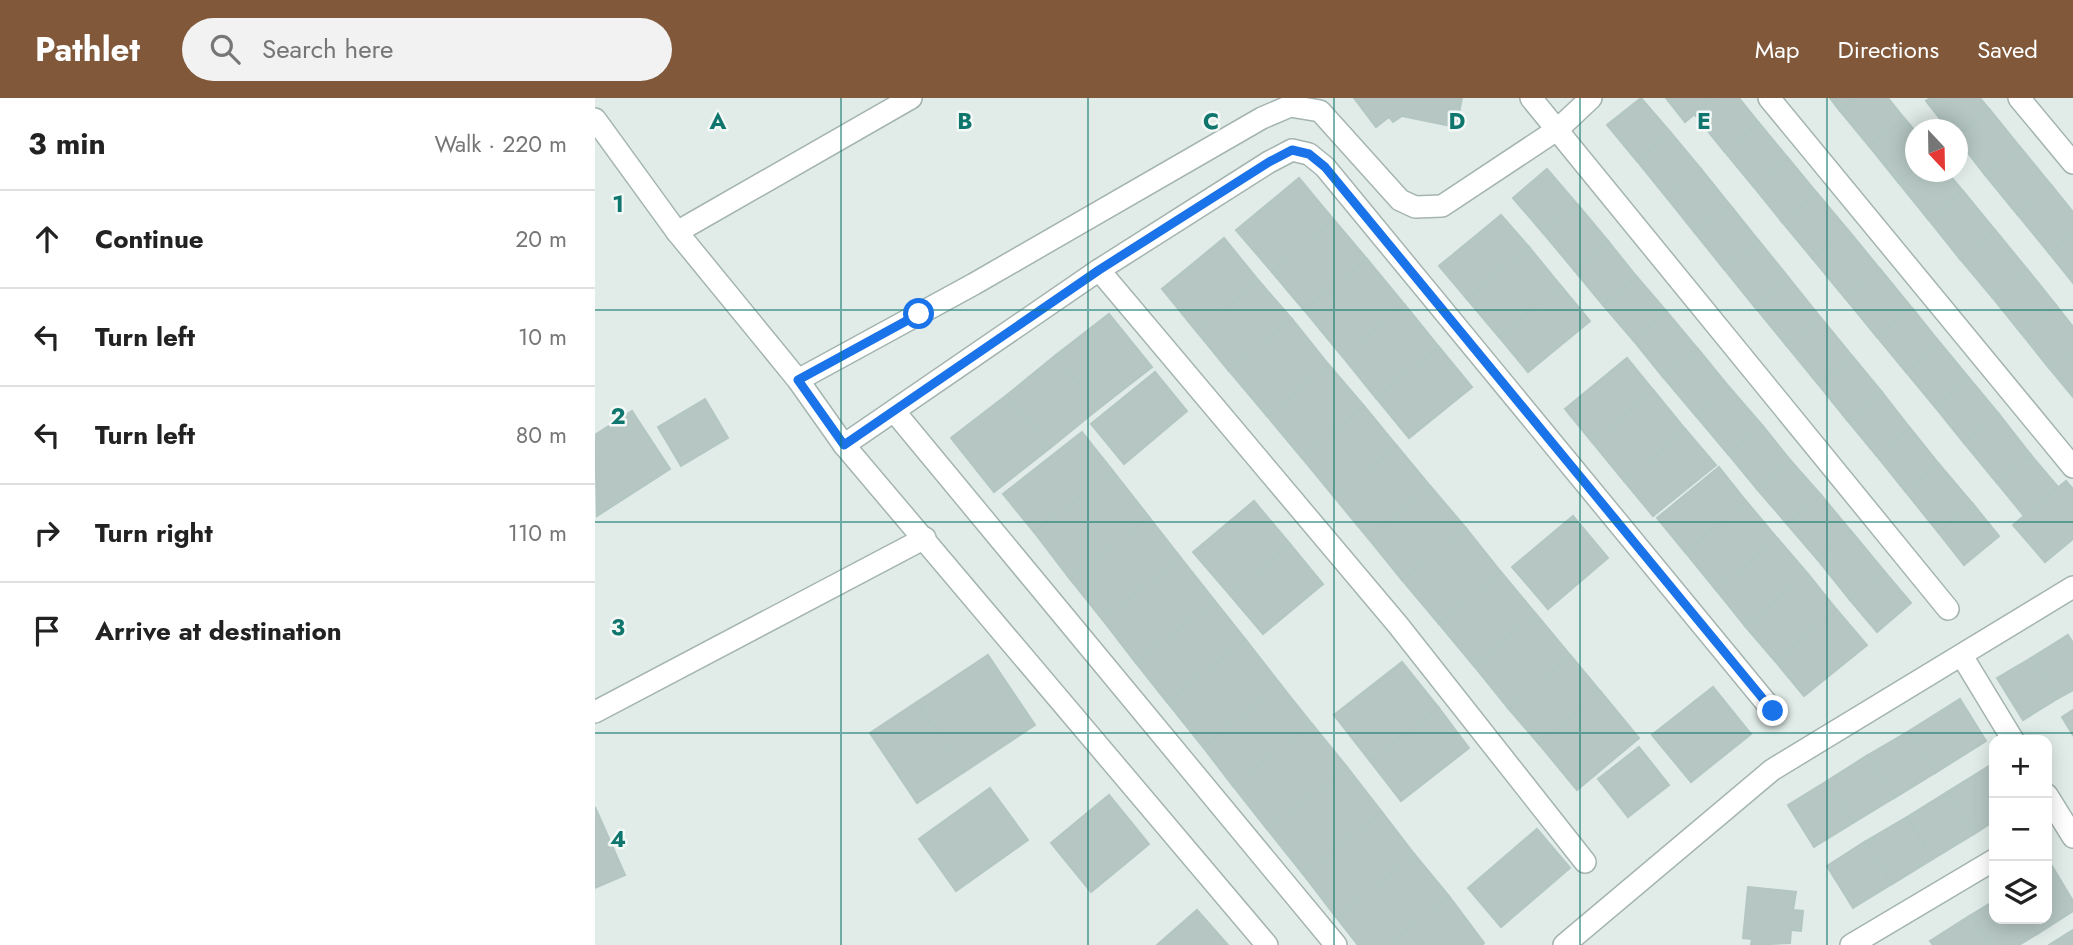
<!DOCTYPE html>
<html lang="en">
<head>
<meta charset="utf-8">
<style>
	:root { --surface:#fff; --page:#f2f2f2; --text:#222; --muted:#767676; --line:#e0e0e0; --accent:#815839 }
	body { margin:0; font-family:Jost,sans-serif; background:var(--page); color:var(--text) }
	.controls { position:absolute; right:21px; bottom:21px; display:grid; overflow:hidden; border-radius:14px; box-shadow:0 4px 18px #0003 }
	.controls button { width:63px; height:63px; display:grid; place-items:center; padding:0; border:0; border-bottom:2px solid var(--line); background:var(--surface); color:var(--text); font:35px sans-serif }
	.compass { position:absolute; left:1310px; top:21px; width:63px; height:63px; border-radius:50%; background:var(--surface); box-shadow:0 4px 18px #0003; rotate:158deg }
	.stop { position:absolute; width:21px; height:21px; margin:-16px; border:5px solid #1a73e8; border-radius:50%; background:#fff }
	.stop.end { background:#1a73e8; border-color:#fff; box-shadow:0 2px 7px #0008 }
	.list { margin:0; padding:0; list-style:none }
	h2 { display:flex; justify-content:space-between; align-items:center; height:91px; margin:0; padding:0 28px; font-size:30px }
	h2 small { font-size:23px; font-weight:400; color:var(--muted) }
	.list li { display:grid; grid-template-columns:46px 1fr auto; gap:21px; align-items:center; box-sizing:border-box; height:98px; padding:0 28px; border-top:2px solid var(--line) }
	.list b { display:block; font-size:26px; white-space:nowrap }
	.list em { font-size:23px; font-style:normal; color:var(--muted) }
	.icon { flex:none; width:38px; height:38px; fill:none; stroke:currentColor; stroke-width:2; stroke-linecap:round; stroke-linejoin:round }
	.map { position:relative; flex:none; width:1478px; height:847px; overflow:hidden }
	header { display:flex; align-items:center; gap:42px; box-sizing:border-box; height:98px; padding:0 35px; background:var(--accent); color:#fff }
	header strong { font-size:33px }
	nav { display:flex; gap:38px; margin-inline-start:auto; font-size:24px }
	.search { width:490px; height:63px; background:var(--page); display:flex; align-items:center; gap:18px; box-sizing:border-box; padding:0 24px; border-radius:38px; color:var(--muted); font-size:26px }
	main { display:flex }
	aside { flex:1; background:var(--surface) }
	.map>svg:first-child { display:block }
</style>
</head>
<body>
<header>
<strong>Pathlet</strong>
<div class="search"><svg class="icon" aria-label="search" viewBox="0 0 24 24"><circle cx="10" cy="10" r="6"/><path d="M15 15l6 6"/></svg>Search here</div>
<nav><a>Map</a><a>Directions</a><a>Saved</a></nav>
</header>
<main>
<aside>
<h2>3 min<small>Walk · 220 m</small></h2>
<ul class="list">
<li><svg class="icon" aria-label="ahead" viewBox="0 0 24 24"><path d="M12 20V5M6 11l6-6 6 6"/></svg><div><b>Continue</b></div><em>20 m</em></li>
<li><svg class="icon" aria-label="left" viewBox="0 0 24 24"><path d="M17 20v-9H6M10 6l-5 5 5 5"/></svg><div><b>Turn left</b></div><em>10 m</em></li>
<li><svg class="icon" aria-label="left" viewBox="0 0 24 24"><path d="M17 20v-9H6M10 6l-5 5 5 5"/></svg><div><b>Turn left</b></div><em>80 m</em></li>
<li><svg class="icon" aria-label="right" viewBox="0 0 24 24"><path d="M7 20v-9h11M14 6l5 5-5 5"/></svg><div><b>Turn right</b></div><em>110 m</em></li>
<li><svg class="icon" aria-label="arrive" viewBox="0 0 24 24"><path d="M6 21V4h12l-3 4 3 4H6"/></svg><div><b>Arrive at destination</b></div></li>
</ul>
</aside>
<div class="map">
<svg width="1478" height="847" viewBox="0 0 1478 847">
	<rect width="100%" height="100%" fill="#e1ece9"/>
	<g fill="#b6c7c3" stroke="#b3c6c2" stroke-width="2">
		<path d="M759,0H867L861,29L807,18L798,24L794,19L781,29Z"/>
		<path d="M1046,0L1076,35L1042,63L1012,27Z"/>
		<path d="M1071,0H1119L1090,24Z"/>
		<path d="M1119,0H1144L1164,25L1129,53L1099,16Z"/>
		<path d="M1235,0H1261L1245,13Z"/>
		<path d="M1261,0H1293L1309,20L1274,48L1245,13Z"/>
		<path d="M1335,0H1385L1395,12L1363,38V32H1354L1331,3Z"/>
		<path d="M1395,12L1425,49L1390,77L1363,42V38Z"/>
		<path d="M1309,20L1321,34V70L1303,84L1274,48Z"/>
		<path d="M1164,25L1193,60L1158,88L1129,53Z"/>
		<path d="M1076,35L1106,71L1072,100L1042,63Z"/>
		<path d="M1425,49L1457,88L1422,116L1390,77Z"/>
		<path d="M1193,60L1222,95L1187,124L1158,88Z"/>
		<path d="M1321,70V74H1352L1368,93L1333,121L1303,84Z"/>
		<path d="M952,71L983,107L948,135L918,100Z"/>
		<path d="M1106,71L1135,107L1100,135L1072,100Z"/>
		<path d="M704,80L739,122L677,174L641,132Z"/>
		<path d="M1457,88L1478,114V136L1454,155L1422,116Z"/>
		<path d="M1368,93L1400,132L1365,161L1333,121Z"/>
		<path d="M1222,95L1253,132L1217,160L1187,124Z"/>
		<path d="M983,107L1013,143L979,172L948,135Z"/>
		<path d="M1135,107L1164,143L1129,171L1100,135Z"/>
		<path d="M906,117L934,149L872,201L844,168Z"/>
		<path d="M739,122L772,161L709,212L677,174Z"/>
		<path d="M1253,132L1285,171L1250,200L1217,160Z"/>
		<path d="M1400,132L1432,171L1397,199L1365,161Z"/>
		<path d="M1478,136V185L1454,155Z"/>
		<path d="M629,140L664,183L602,234L567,191Z"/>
		<path d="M1013,143L1042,179L1008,207L979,172Z"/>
		<path d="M1164,143L1194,180L1159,208L1129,171Z"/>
		<path d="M934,149L966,188L904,239L872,201Z"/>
		<path d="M772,161L810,207L747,258L709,212Z"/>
		<path d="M1285,171L1317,210L1282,239L1250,200Z"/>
		<path d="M1432,171L1461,207L1426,235L1397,199Z"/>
		<path d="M1042,179L1072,214L1038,242L1008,207Z"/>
		<path d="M1194,180L1226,220L1191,247L1159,208Z"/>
		<path d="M664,183L697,221L634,273L602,234Z"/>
		<path d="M966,188L995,223L933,274L904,239Z"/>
		<path d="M810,207L844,249L781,300L747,258Z"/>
		<path d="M1461,207L1478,229V251L1454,270L1426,235Z"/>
		<path d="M1317,210L1346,246L1311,274L1282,239Z"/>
		<path d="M1072,214L1103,251L1068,279L1038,242Z"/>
		<path d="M514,216L557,269L503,311L461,257Z"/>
		<path d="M1226,220L1258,259L1223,286L1191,247Z"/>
		<path d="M697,221L734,267L672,318L634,273Z"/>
		<path d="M1346,246L1374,280L1340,309L1311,274Z"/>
		<path d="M844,249L877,289L814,340L781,300Z"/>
		<path d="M1103,251L1135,290L1101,318L1068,279Z"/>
		<path d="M1478,251V299L1454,270Z"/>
		<path d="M461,257L503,311L455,350L412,297Z"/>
		<path d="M1258,259L1287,294L1252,322L1223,286Z"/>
		<path d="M1032,260L1059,293L997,344L970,311Z"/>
		<path d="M734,267L769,308L707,360L672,318Z"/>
		<path d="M560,274L592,313L529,366L496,326Z"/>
		<path d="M1374,280L1404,316L1369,345L1340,309Z"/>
		<path d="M1135,290L1168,328L1133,356L1101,318Z"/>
		<path d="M1059,293L1091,332L1029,383L997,344Z"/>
		<path d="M1287,294L1315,330L1281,357L1252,322Z"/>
		<path d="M412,297L455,350L399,394L356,340Z"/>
		<path d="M110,301L133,340L86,368L63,329Z"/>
		<path d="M769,308L802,348L740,400L707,360Z"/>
		<path d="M37,313L75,371L2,418L0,337Z"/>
		<path d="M1404,316L1436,357L1402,385L1369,345Z"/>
		<path d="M1168,328L1196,363L1162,391L1133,356Z"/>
		<path d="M1315,330L1344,366L1310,393L1281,357Z"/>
		<path d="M1091,332L1121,367L1058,418L1029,383Z"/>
		<path d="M487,334L518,373L439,434L408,396Z"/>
		<path d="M802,348L836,389L773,440L740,400Z"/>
		<path d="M1436,357L1464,390L1429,418L1402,385Z"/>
		<path d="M1196,363L1226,397L1192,426L1162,391Z"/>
		<path d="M1344,366L1378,406L1343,434L1310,393Z"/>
		<path d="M1124,369L1151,403L1090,454L1062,420Z"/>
		<path d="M518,373L554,419L475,481L439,434Z"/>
		<path d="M1471,383L1478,391V441L1450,464L1418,427Z"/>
		<path d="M836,389L871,430L807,482L773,440Z"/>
		<path d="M1226,397L1256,433L1222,461L1192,426Z"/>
		<path d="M659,403L695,446L635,497L598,454Z"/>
		<path d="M1151,403L1183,441L1121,492L1090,454Z"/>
		<path d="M1378,406L1404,438L1369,467L1343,434Z"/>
		<path d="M978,418L1013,460L953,511L917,469Z"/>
		<path d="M554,419L586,460L507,521L475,481Z"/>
		<path d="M871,430L906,474L844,526L807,482Z"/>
		<path d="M1256,433L1289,473L1255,502L1222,461Z"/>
		<path d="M1183,441L1213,476L1150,528L1121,492Z"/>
		<path d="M695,446L728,486L668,536L635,497Z"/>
		<path d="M586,460L620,503L541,565L507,521Z"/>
		<path d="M1289,473L1316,505L1282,534L1255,502Z"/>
		<path d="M906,474L941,516L879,568L844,526Z"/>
		<path d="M1213,476L1242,512L1180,563L1150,528Z"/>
		<path d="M620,503L651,542L572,604L541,565Z"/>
		<path d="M1242,512L1272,547L1209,598L1180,563Z"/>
		<path d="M941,516L976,558L913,610L879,568Z"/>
		<path d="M1473,537L1478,545V592L1462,601L1436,560Z"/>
		<path d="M651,542L686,587L608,649L572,604Z"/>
		<path d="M393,557L440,627L369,674L322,604Z"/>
		<path d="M976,558L1006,594L944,646L913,610Z"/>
		<path d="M1436,560L1462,601L1428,622L1402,580Z"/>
		<path d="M807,564L844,610L775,663L739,617Z"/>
		<path d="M686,587L717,626L638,688L608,649Z"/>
		<path d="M1118,589L1156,636L1096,684L1057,637Z"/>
		<path d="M1006,594L1044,640L982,692L944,646Z"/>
		<path d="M1365,601L1391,643L1340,675L1314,633Z"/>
		<path d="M322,604L369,674L322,705L275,635Z"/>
		<path d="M844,610L874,650L806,703L775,663Z"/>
		<path d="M1478,612V637L1467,619Z"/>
		<path d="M717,626L752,669L672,731L638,688Z"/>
		<path d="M1314,633L1340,675L1299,700L1273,657Z"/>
		<path d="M1044,649L1074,687L1033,719L1003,681Z"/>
		<path d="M1273,657L1299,700L1258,725L1232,683Z"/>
		<path d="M1399,665V723L1379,736L1352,694Z"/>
		<path d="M752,669L787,714L708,776L672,731Z"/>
		<path d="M1232,683L1258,725L1219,749L1193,707Z"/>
		<path d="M395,690L433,742L361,793L324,741Z"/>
		<path d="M1352,694L1379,736L1338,761L1312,719Z"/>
		<path d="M514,697L554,746L496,794L456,745Z"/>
		<path d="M0,709L30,777L0,790Z"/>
		<path d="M787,714L820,757L741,819L708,776Z"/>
		<path d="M1312,719L1338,761L1297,786L1271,743Z"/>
		<path d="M942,731L975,770L906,829L873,790Z"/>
		<path d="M1271,743L1297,786L1258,810L1232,768Z"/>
		<path d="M820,757L854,798L792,847H763L741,819Z"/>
		<path d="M1457,768L1478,803V813L1442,836L1433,821H1452V771Z"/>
		<path d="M1153,789L1201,794L1198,812L1208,813L1206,833L1196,832L1195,845L1156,847L1157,841L1148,840Z"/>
		<path d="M854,798L889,845L887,847H792Z"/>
		<path d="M1399,803V821H1433L1442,836L1424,847H1394L1376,817Z"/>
		<path d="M602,812L633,847H562Z"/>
		<path d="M1376,817L1394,847H1338L1335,843Z"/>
		<path d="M1478,832V847H1454Z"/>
	</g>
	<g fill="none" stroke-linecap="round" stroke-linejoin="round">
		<g stroke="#a4b4b1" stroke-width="24">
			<path id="lane" d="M0,614L330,440"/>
		</g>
		<g stroke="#a4b4b1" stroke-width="24">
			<g id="street">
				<path d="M936,0L1353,511"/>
				<path d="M1174,0L1478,369"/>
				<path d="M1424,0L1478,65"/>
				<path d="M0,21L82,134L203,282L249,347L672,847"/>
				<path d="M82,134L316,0"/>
				<path d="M504,172L803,527L990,764"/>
				<path d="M203,282L379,186L667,20L695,8L725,13L805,102L820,109L847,108L963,31L996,0"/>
				<path d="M299,313L741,847"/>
				<path d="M249,347L504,172L674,64L697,52L714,56L730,69L1178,613"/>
				<path d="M1367,558L1418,642"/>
				<path d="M1452,697L1478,739"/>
				<path d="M969,847L1177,672L1478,489"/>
				<path d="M1256,847L1399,762"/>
			</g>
		</g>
		<use href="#lane" stroke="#fff" stroke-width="21"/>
		<use href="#street" stroke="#fff" stroke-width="21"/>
	</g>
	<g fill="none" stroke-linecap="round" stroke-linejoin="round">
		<path stroke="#1a73e8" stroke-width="9" d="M324,216L203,282L249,347L504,172L674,64L697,52L714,56L730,69L1178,613"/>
	</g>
	<path fill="none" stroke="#0f766e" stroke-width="2" stroke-opacity="0.55" d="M246,0V847M493,0V847M739,0V847M985,0V847M1232,0V847M0,212H1478M0,424H1478M0,635H1478"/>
	<g font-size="23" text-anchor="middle" font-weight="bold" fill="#0f766e" stroke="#f2f8f6" stroke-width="5" stroke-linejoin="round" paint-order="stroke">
		<text x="123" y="31">A</text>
		<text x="370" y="31">B</text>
		<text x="616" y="31">C</text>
		<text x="862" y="31">D</text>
		<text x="1109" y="31">E</text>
		<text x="23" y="114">1</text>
		<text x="23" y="326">2</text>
		<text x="23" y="537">3</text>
		<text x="23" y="749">4</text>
	</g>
</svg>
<div class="controls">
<button>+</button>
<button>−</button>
<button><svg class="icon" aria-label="layers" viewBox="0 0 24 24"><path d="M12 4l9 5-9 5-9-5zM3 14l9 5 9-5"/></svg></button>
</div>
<svg class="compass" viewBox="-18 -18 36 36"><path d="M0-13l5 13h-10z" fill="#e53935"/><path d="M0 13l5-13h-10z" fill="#767676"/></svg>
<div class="stop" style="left:324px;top:216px"></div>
<div class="stop end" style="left:1178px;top:613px"></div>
</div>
</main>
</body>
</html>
